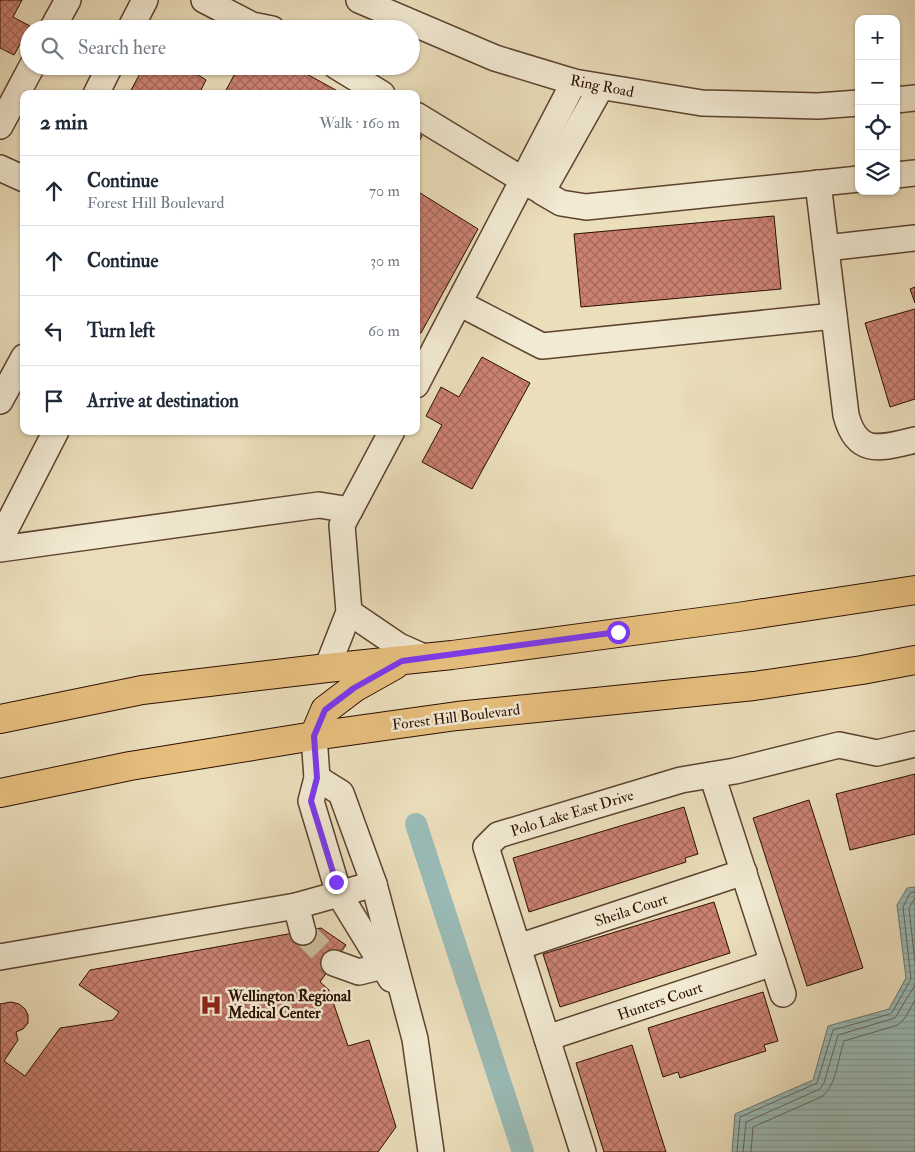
<!DOCTYPE html>
<html lang="en">
<head>
<meta charset="utf-8">
<style>
	:root { --surface:#fff; --page:#f6f6f7; --text:#1f2937; --muted:#747a83; --line:#e0e1e3 }
	body { margin:0; font-family:"IM FELL Double Pica",serif; background:var(--page); color:var(--text) }
	.controls { position:absolute; right:15px; top:15px; display:grid; overflow:hidden; border-radius:10px; box-shadow:0 1px 4px #0004 }
	.controls button { width:45px; height:45px; display:grid; place-items:center; padding:0; border:0; border-bottom:1px solid var(--line); background:var(--surface); color:var(--text); font:25px sans-serif }
	.stop { position:absolute; width:15px; height:15px; margin:-11px; border:4px solid #7c3aed; border-radius:50%; background:#fff }
	.stop.end { background:#7c3aed; border-color:#fff; box-shadow:0 1px 5px #0008 }
	.list { margin:0; padding:0; list-style:none }
	h2 { display:flex; justify-content:space-between; align-items:center; height:65px; margin:0; padding:0 20px; font-size:21px }
	h2 small { font-size:16px; font-weight:400; color:var(--muted) }
	.list li { display:grid; grid-template-columns:32px 1fr auto; gap:15px; align-items:center; box-sizing:border-box; height:70px; padding:0 20px; border-top:1px solid var(--line) }
	.list b { display:block; font-size:19px; white-space:nowrap }
	.list p { margin:0; font-size:16px; white-space:nowrap; color:var(--muted) }
	.list em { font-size:16px; font-style:normal; color:var(--muted) }
	.icon { flex:none; width:28px; height:28px; fill:none; stroke:currentColor; stroke-width:2; stroke-linecap:round; stroke-linejoin:round }
	.map { position:relative; flex:none; width:915px; height:1152px; overflow:hidden }
	.search { position:absolute; background:var(--surface); box-shadow:0 1px 4px #0004; left:20px; top:20px; width:400px; height:55px; display:flex; align-items:center; gap:12px; box-sizing:border-box; padding:0 18px; border-radius:28px; color:var(--muted); font-size:19px }
	.panel { position:absolute; background:var(--surface); box-shadow:0 1px 4px #0004; left:20px; top:90px; width:400px; height:345px; border-radius:10px }
	.map>svg:first-child { display:block }
</style>
</head>
<body>
<div class="map">
<svg width="915" height="1152" viewBox="0 0 915 1152">
	<defs>
		<pattern id="water-rules" width="6" height="5" patternUnits="userSpaceOnUse" patternTransform="scale(1.25)"><rect width="6" height="5" fill="#9abbb7"/><path d="M0 2.5h6" fill="none" stroke="#85a09c"/></pattern>
		<pattern id="building-cross-hatch" width="8" height="8" patternUnits="userSpaceOnUse" patternTransform="scale(1.25)"><rect width="8" height="8" fill="#cb8172"/><path d="M0 0l8 8M0 8l8-8" fill="none" stroke="#a5685b"/></pattern>
	</defs>
	<rect width="100%" height="100%" fill="#ebdebb"/>
	<filter id="stains"><feTurbulence type="fractalNoise" baseFrequency=".004" numOctaves="4"/><feColorMatrix values="0 0 0 0 .2 0 0 0 0 .09 0 0 0 0 .02 0 0 0 .5 -.17"/></filter>
	<radialGradient id="worn" r=".72"><stop offset=".6" stop-color="#630" stop-opacity="0"/><stop offset="1" stop-color="#630" stop-opacity=".3"/></radialGradient>
	<path fill="url(#water-rules)" stroke="#6e766e" d="M915,887V1152H732L735,1114L813,1080L828,1026L889,1009L906,978L897,905L907,888Z"/>
	<g fill="none" stroke-linecap="round" stroke-linejoin="round">
		<g stroke="#63645c" stroke-width="1">
			<path d="M915,898L909,908L915,963"/>
			<path d="M737,1152L740,1117L817,1083L833,1030L890,1014L893,1011L911,979L903,907L910,893L915,892"/>
			<path d="M743,1152L746,1122L820,1089L824,1083L838,1035L895,1018L915,985"/>
			<path d="M751,1152L753,1127L821,1097C836,1088 838,1058 844,1041L898,1025L905,1018L915,1000"/>
		</g>
		<path stroke="#9abbb7" stroke-width="22" d="M416,824L523,1152"/>
	</g>
	<g fill="url(#building-cross-hatch)" stroke="#2c0e00">
		<path d="M0,0H22L13,17L30,26L14,55L0,48Z"/>
		<path d="M144,66H184L206,80L199,94H129Z"/>
		<path d="M239,66H292L343,94H224Z"/>
		<path d="M416,133L422,136L416,147Z"/>
		<path d="M417,191L478,229L421,333L416,331Z"/>
		<path d="M774,216L781,289L581,307L574,234Z"/>
		<path d="M915,287V303L910,289Z"/>
		<path d="M915,309V399L890,407L865,323Z"/>
		<path d="M482,357L530,383L472,489L422,462L442,425L426,416L441,387L459,397Z"/>
		<path d="M915,774V834L850,850L836,794Z"/>
		<path d="M809,800L863,968L807,986L753,818Z"/>
		<path d="M684,807L698,854L685,858L686,862L529,912L513,858Z"/>
		<path d="M714,902L730,953L560,1007L543,954Z"/>
		<path d="M321,928L346,945L320,982L329,990L348,1046L369,1040L396,1127L378,1152H0V1004L11,1002L19,1004L25,1009L28,1015V1023L23,1029L16,1032L18,1040L4,1061L25,1076L60,1028L113,1020L119,1012L79,985L90,970Z"/>
		<path d="M763,992L778,1041L764,1045L766,1051L680,1078L678,1072L663,1077L648,1028Z"/>
		<path d="M632,1045L666,1152H604L576,1063Z"/>
	</g>
	<g fill="none" stroke-linecap="round" stroke-linejoin="round">
		<path stroke="#cebf9f" stroke-width="25" stroke-dasharray="25 12" stroke-linecap="butt" d="M303,932L334,963"/>
		<g stroke="#5c422f" stroke-width="28">
			<g id="minor">
				<path d="M204,0L252,25L272,29"/>
				<path d="M359,0L495,58L574,82L702,103L818,106L859,103"/>
				<path d="M52,29L68,0"/>
				<path d="M130,29L145,0"/>
				<path d="M336,66L382,94"/>
				<path d="M601,87L542,192L561,203L586,207L859,179"/>
				<path d="M96,94L110,66"/>
				<path d="M896,100L915,98"/>
				<path d="M416,115L536,188"/>
				<path d="M0,126L32,66"/>
				<path d="M0,168L24,179"/>
				<path d="M896,175L915,173"/>
				<path d="M818,183L846,415C857,457 881,448 915,440"/>
				<path d="M826,248L915,238"/>
				<path d="M459,303L542,346L834,316"/>
				<path d="M416,385L574,82"/>
				<path d="M0,401L24,357"/>
				<path d="M0,540L56,431"/>
				<path d="M0,549L319,505L350,510"/>
				<path d="M349,612L399,646L426,658"/>
				<path d="M327,668L349,612L342,525L392,431"/>
				<path d="M314,736L317,778L311,801L339,894L391,979"/>
				<path d="M712,775L783,994"/>
				<path d="M317,778L341,793L374,884L415,1039L431,1152"/>
				<path d="M296,906L303,932"/>
				<path d="M518,947L744,872"/>
				<path d="M0,957L296,906L374,884"/>
				<path d="M334,963L359,972L383,966"/>
				<path d="M547,1038L773,963"/>
				<path d="M583,1152L486,847L498,835L681,780L735,771L839,745L877,753L915,744"/>
			</g>
		</g>
		<g stroke="#2c0e00" stroke-width="30">
			<g id="major">
				<path d="M0,719L142,690L327,668L452,655L738,617L915,590"/>
				<path d="M314,736L325,710L354,688L395,665"/>
				<path d="M0,793L130,766L314,736L457,716L754,686L862,670L915,660"/>
			</g>
		</g>
		<use href="#minor" stroke="#f2ead3" stroke-width="25"/>
		<use href="#major" stroke="#e6bf7e" stroke-width="28"/>
	</g>
	<g fill="none" stroke-linecap="round" stroke-linejoin="round">
		<path stroke="#7c3aed" stroke-width="6" d="M336,882L311,801L317,778L314,736L325,710L354,688L402,661L618,632"/>
	</g>
	<defs>
		<g id="hospital-bare" transform="scale(1.725)"><path d="M-5-5h3v3.5h4V-5h3V5h-3V1.5h-4V5h-3Z" fill="#8f2418" stroke="#f2ead3" stroke-width="2.5" paint-order="stroke"/></g>
	</defs>
	<g fill-rule="evenodd">
		<use href="#hospital-bare" x="211" y="1005"/>
	</g>
	<g text-anchor="middle" stroke-width="5" stroke-linejoin="round" paint-order="stroke">
		<g font-size="15" fill="#2c0e00" stroke="#f2ead3">
			<text transform="translate(602 86) rotate(11)" y="5">Ring Road</text>
			<text transform="translate(456 717) rotate(-7)" y="5">Forest Hill Boulevard</text>
			<text transform="translate(572 813) rotate(-17)" y="5">Polo Lake East Drive</text>
			<text transform="translate(631 910) rotate(-18)" y="5">Sheila Court</text>
			<text transform="translate(660 1001) rotate(-19)" y="5">Hunters Court</text>
		</g>
		<g font-size="15" font-weight="bold" fill="#2c0e00" stroke="#f2ead3" text-anchor="start">
			<text x="228" y="1001">Wellington Regional<tspan x="228" dy="17">Medical Center</tspan></text>
		</g>
	</g>
	<rect width="100%" height="100%" filter="url(#stains)"/>
	<rect width="100%" height="100%" fill="url(#worn)"/>
</svg>
<div class="controls">
<button>+</button>
<button>−</button>
<button><svg class="icon" aria-label="locate" viewBox="0 0 24 24"><circle cx="12" cy="12" r="6"/><path d="M12 2v4M12 18v4M2 12h4M18 12h4"/></svg></button>
<button><svg class="icon" aria-label="layers" viewBox="0 0 24 24"><path d="M12 4l9 5-9 5-9-5zM3 14l9 5 9-5"/></svg></button>
</div>
<div class="stop" style="left:618px;top:632px"></div>
<div class="stop end" style="left:336px;top:882px"></div>
<div class="search"><svg class="icon" aria-label="search" viewBox="0 0 24 24"><circle cx="10" cy="10" r="6"/><path d="M15 15l6 6"/></svg>Search here</div>
<section class="panel">
<h2>2 min<small>Walk · 160 m</small></h2>
<ul class="list">
<li><svg class="icon" aria-label="ahead" viewBox="0 0 24 24"><path d="M12 20V5M6 11l6-6 6 6"/></svg><div><b>Continue</b><p>Forest Hill Boulevard</p></div><em>70 m</em></li>
<li><svg class="icon" aria-label="ahead" viewBox="0 0 24 24"><path d="M12 20V5M6 11l6-6 6 6"/></svg><div><b>Continue</b></div><em>30 m</em></li>
<li><svg class="icon" aria-label="left" viewBox="0 0 24 24"><path d="M17 20v-9H6M10 6l-5 5 5 5"/></svg><div><b>Turn left</b></div><em>60 m</em></li>
<li><svg class="icon" aria-label="arrive" viewBox="0 0 24 24"><path d="M6 21V4h12l-3 4 3 4H6"/></svg><div><b>Arrive at destination</b></div></li>
</ul>
</section>
</div>
</body>
</html>
